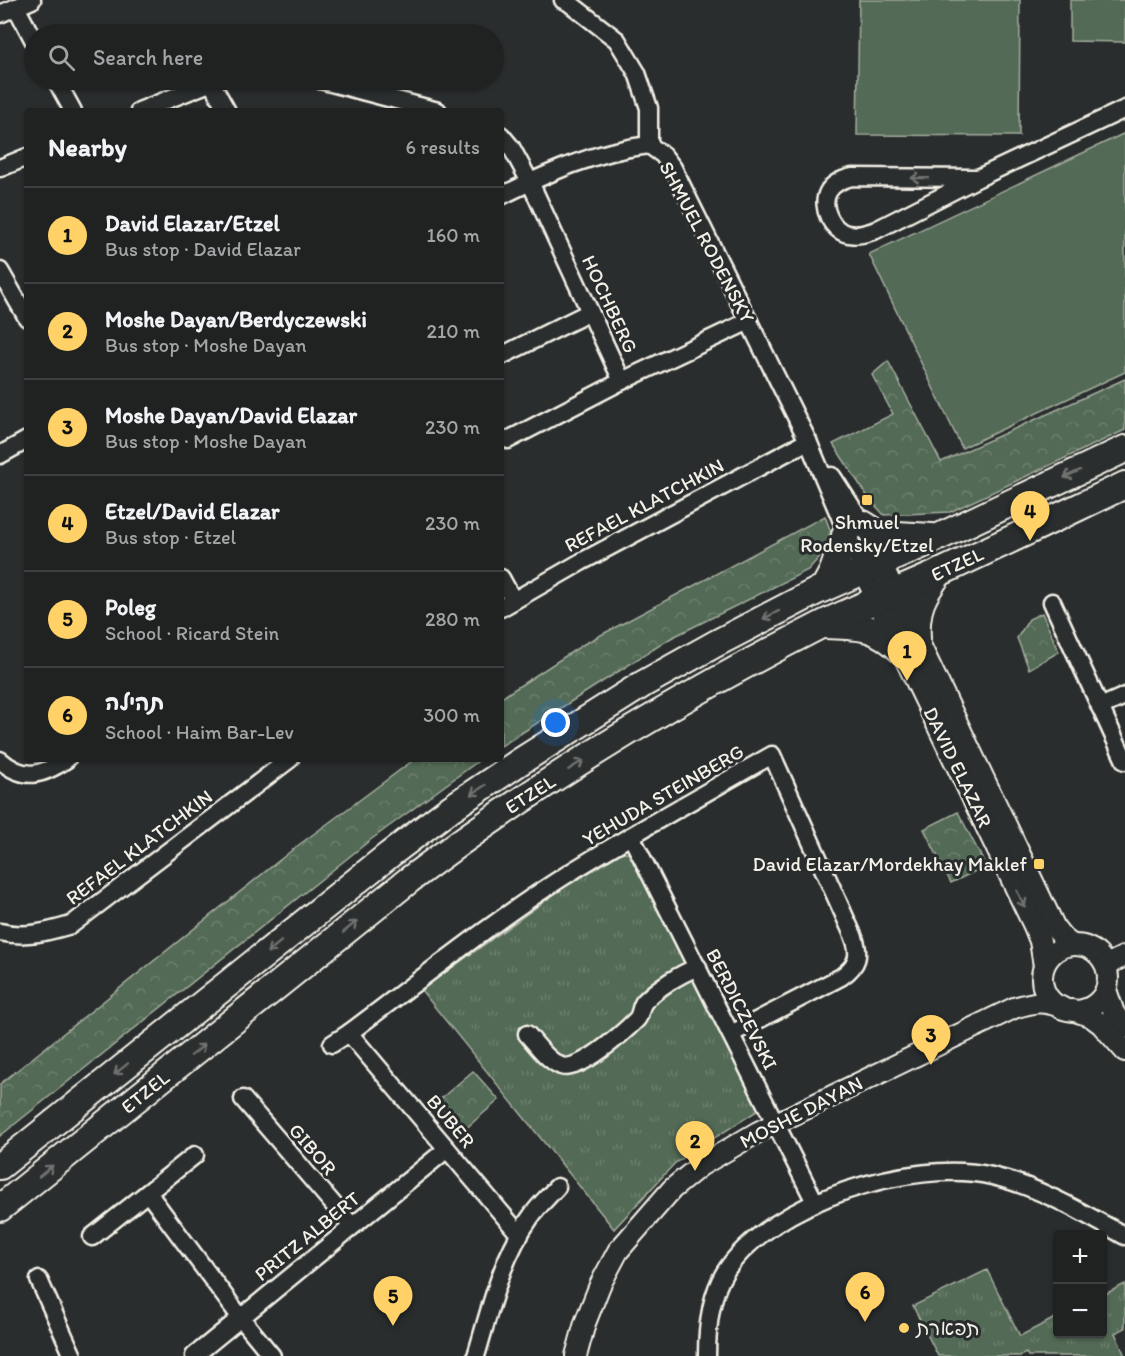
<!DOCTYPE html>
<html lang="en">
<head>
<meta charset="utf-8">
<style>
	:root { --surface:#202222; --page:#2d2f2f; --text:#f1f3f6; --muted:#a2a4a5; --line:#3d3f40; --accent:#ffd166 }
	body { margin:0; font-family:Itim,"Playpen Sans Hebrew",sans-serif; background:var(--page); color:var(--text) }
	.controls { position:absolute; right:18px; bottom:18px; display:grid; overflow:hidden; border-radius:6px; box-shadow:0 2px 4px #0004 }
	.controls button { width:54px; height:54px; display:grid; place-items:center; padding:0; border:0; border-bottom:2px solid var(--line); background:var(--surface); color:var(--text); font:30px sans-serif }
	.you { position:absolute; left:556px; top:723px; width:21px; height:21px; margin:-15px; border:4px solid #fff; border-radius:50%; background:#1a73e8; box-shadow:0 0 0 9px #1a73e833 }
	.badge { display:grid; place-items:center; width:39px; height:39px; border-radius:50%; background:var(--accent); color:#111; font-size:20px; font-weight:700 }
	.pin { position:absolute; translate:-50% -50px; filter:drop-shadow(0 2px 3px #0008) }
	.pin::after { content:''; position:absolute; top:32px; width:21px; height:18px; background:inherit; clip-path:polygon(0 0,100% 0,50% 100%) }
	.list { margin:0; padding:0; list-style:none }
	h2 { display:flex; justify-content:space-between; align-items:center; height:78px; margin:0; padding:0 24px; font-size:26px }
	h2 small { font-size:20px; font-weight:400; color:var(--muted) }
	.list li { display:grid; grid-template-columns:39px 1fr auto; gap:18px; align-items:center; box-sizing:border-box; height:96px; padding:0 24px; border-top:2px solid var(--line) }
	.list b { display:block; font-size:22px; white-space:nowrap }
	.list p { margin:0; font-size:20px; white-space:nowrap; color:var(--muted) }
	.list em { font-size:20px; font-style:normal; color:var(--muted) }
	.icon { flex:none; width:33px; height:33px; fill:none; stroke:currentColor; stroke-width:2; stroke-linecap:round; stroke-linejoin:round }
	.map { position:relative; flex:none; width:1125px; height:1356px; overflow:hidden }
	.search { position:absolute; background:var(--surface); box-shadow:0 2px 4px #0004; left:24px; top:24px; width:480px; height:66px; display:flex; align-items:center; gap:15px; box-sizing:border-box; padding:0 21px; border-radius:33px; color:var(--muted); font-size:22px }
	.panel { position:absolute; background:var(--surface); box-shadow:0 2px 4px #0004; left:24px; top:108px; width:480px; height:654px; border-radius:6px }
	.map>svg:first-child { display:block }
</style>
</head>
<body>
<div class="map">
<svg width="1125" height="1356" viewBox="0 0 1125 1356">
	<defs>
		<pattern id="grass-tufts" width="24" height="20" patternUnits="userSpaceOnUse" patternTransform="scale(1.5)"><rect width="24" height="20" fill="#536a56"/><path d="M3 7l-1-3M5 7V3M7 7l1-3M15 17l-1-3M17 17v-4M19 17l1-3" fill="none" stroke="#6c806e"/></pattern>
		<pattern id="forest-crowns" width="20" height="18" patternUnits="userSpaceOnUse" patternTransform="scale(1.5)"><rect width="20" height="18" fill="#536a56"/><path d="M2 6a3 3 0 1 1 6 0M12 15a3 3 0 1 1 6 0" fill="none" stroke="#6c806e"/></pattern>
	</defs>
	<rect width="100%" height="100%" fill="#2a2d2e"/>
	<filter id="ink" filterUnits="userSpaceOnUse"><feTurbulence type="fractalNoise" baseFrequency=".0167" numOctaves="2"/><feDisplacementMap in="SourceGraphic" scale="12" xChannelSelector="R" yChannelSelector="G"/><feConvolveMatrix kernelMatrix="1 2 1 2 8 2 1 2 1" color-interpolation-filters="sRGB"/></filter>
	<g filter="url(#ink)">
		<g fill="url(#grass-tufts)" stroke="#a4ae9f" stroke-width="1.5">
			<path d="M616,850L630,854L760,1109L675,1163L614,1229L421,990Z"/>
			<path d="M987,1270L1020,1336L1057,1317L1058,1334H1102L1103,1295L1125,1284V1328L1115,1333L1125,1356H1028L1026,1353L1020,1356H938L913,1306Z"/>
		</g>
		<g fill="url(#forest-crowns)" stroke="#a4ae9f" stroke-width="1.5">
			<path d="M888,361L941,462L1125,379V430L950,512L884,515L868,497L833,444L893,414L872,375Z"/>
			<path d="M825,516L832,535L824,552L808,570L671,638L501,746V698L584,644Z"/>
			<path d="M1042,613L1059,652L1029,669L1017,638L1029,619Z"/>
			<path d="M415,759H481L369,841L0,1136V1084L296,847Z"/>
			<path d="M958,812L986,866L951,883L924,829Z"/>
			<path d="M473,1071L499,1100L457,1136L432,1106Z"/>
		</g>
		<g fill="#536a56" stroke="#a4ae9f" stroke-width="1.5">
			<path d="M859,0H1020L1019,136L857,135Z"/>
			<path d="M1070,0H1125V42L1070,41Z"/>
			<path d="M1125,133V372L962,448L869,254Z"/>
		</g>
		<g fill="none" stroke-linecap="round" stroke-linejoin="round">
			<g stroke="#f4f1e8" stroke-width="21">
				<g id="minor">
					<path d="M563,0L568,2L617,40L637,73L649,108V145"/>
					<path d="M16,7L34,41"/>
					<path d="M0,14L32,0"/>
					<path d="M56,80L73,111"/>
					<path d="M320,80L438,111"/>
					<path d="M211,82L227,111"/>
					<path d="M139,111L217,80"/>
					<path d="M501,135L511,147L530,182L622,381L749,321"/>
					<path d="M649,145L663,155L673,168L808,441L863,571"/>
					<path d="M0,168L27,157"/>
					<path d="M978,178L852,177C843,179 833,183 828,192C820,207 832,231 848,234C859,236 867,233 876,230L978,178L1125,109"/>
					<path d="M501,196C548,173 596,151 649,145"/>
					<path d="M0,271L27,318"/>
					<path d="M501,356L590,312"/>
					<path d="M508,440L622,381"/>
					<path d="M0,455L27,440"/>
					<path d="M832,476L863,524L881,563"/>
					<path d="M501,578L513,600"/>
					<path d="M1052,602L1125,761"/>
					<path d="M501,608L581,562L808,441"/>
					<path d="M1100,707L1125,696"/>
					<path d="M0,760C24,781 42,776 67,759"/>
					<path d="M631,836L815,1202"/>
					<path d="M0,932C25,938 47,932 71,925L290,759"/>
					<path d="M349,1033L520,1235"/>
					<path d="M527,1034C537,1045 547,1060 561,1066C579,1073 624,1032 637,1019C641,1014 640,1007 644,1002C657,988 680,974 698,967"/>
					<path d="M332,1044L349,1033C420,980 489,924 563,877C631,834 702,795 772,755L853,935C861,955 858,965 841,977L731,1034"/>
					<path d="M243,1099L352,1226"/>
					<path d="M148,1193L241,1318L272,1356"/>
					<path d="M92,1237L195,1155"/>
					<path d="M39,1280L73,1356"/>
					<path d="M194,1356L447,1149"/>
					<path d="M476,1356C490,1310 501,1258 530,1218C537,1207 548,1197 557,1187"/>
					<path d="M707,1356C707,1329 710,1296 725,1272C771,1201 913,1158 992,1176C1040,1187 1083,1213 1125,1236"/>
				</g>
			</g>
			<g stroke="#f4f1e8" stroke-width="24">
				<g id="tertiary">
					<path d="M881,563L1055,928L1063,938L1072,945"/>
					<path d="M863,571L1034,926L1040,941L1044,966"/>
					<circle cx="1075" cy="978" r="33"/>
					<path d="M1106,965L1125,956"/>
					<path d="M1106,990L1114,1013L1125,1028"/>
					<path d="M1072,1010L1090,1016L1101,1024L1125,1051"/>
					<path d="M576,1356L585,1323L600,1285L618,1251L672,1189L700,1166L758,1132L1014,1008C1033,1002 1042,1000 1061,1007"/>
				</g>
			</g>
			<g stroke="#f4f1e8" stroke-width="30">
				<g id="primary">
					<path d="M863,524L879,534L932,537"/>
					<path d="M824,588L833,571L847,530"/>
					<path d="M825,625C861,626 875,625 902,651"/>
					<path d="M917,640C915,609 922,596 940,572"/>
					<path d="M0,1166L389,855L451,808L521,761L643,684L715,644L817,591L926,543L1125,449"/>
					<path d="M0,1208L409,880C538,782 676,699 821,625C860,606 901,590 941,572C1002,544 1064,514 1125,485"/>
				</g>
			</g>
			<use href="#minor" stroke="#2a2d2e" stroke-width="16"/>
			<use href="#tertiary" stroke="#2a2d2e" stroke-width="20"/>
			<use href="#primary" stroke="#2a2d2e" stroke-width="26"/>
		</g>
		<defs><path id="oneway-shaft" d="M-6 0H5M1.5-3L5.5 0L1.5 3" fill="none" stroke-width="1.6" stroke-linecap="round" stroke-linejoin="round" transform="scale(1.5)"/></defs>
		<g stroke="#71726f">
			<use href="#oneway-shaft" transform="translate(920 178) rotate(-179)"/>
			<use href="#oneway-shaft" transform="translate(1072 474) rotate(155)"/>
			<use href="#oneway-shaft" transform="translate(771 615) rotate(153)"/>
			<use href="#oneway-shaft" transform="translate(576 765) rotate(-32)"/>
			<use href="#oneway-shaft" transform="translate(478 790) rotate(146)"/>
			<use href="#oneway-shaft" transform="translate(1021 899) rotate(64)"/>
			<use href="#oneway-shaft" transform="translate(350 927) rotate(-39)"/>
			<use href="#oneway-shaft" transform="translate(274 947) rotate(141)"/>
			<use href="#oneway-shaft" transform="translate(198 1050) rotate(-39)"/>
			<use href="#oneway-shaft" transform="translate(121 1069) rotate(141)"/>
			<use href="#oneway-shaft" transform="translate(46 1171) rotate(-39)"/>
		</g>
	</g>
	<g fill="#ffd166" stroke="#2a2d2e" stroke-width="2">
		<rect x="861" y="494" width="12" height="12" rx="3"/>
		<rect x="1033" y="858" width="12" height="12" rx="3"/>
		<circle cx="904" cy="1328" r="6"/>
	</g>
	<g text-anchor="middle" stroke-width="6" stroke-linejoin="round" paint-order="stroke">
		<g font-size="20" fill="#f4f1e8" stroke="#2a2d2e">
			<text transform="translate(707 242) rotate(62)" y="7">SHMUEL RODENSKY</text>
			<text transform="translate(610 304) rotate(65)" y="7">HOCHBERG</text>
			<text transform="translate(644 505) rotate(-28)" y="7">REFAEL KLATCHKIN</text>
			<text transform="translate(957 564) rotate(-25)" y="7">ETZEL</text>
			<text transform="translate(958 767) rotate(64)" y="7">DAVID ELAZAR</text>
			<text transform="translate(530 794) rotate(-33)" y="7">ETZEL</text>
			<text transform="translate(663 795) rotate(-30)" y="7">YEHUDA STEINBERG</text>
			<text transform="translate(139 847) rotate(-37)" y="7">REFAEL KLATCHKIN</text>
			<text transform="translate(742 1009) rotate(63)" y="7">BERDICZEVSKI</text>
			<text transform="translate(145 1092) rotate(-39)" y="7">ETZEL</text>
			<text transform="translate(801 1112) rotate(-27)" y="7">MOSHE DAYAN</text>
			<text transform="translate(451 1121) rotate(50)" y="7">BUBER</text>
			<text transform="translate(313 1149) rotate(49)" y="7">GIBOR</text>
			<text transform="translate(307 1236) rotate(-39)" y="7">PRITZ ALBERT</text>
		</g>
		<g font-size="20" fill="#f4f1e8" stroke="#2a2d2e">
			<text x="867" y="529">Shmuel<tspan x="867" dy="23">Rodensky/Etzel</tspan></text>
			<text x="1027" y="871" text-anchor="end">David Elazar/Mordekhay Maklef</text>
			<text x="916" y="1335" text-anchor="start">תפארת</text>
		</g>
	</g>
</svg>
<div class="controls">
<button>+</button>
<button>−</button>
</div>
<div class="you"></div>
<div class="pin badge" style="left:907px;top:681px">1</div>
<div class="pin badge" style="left:695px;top:1171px">2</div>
<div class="pin badge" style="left:931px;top:1065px">3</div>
<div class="pin badge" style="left:1030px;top:541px">4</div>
<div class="pin badge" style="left:393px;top:1326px">5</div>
<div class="pin badge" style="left:865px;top:1322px">6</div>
<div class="search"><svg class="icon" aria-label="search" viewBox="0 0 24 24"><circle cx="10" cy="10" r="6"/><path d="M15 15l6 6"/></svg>Search here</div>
<section class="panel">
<h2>Nearby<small>6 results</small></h2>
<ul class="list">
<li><span class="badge">1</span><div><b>David Elazar/Etzel</b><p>Bus stop · David Elazar</p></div><em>160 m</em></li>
<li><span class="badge">2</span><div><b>Moshe Dayan/Berdyczewski</b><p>Bus stop · Moshe Dayan</p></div><em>210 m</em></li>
<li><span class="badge">3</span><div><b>Moshe Dayan/David Elazar</b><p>Bus stop · Moshe Dayan</p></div><em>230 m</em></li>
<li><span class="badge">4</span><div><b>Etzel/David Elazar</b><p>Bus stop · Etzel</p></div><em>230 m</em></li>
<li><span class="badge">5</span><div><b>Poleg</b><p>School · Ricard Stein</p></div><em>280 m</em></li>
<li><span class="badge">6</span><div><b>תהילה</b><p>School · Haim Bar-Lev</p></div><em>300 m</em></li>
</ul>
</section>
</div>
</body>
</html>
